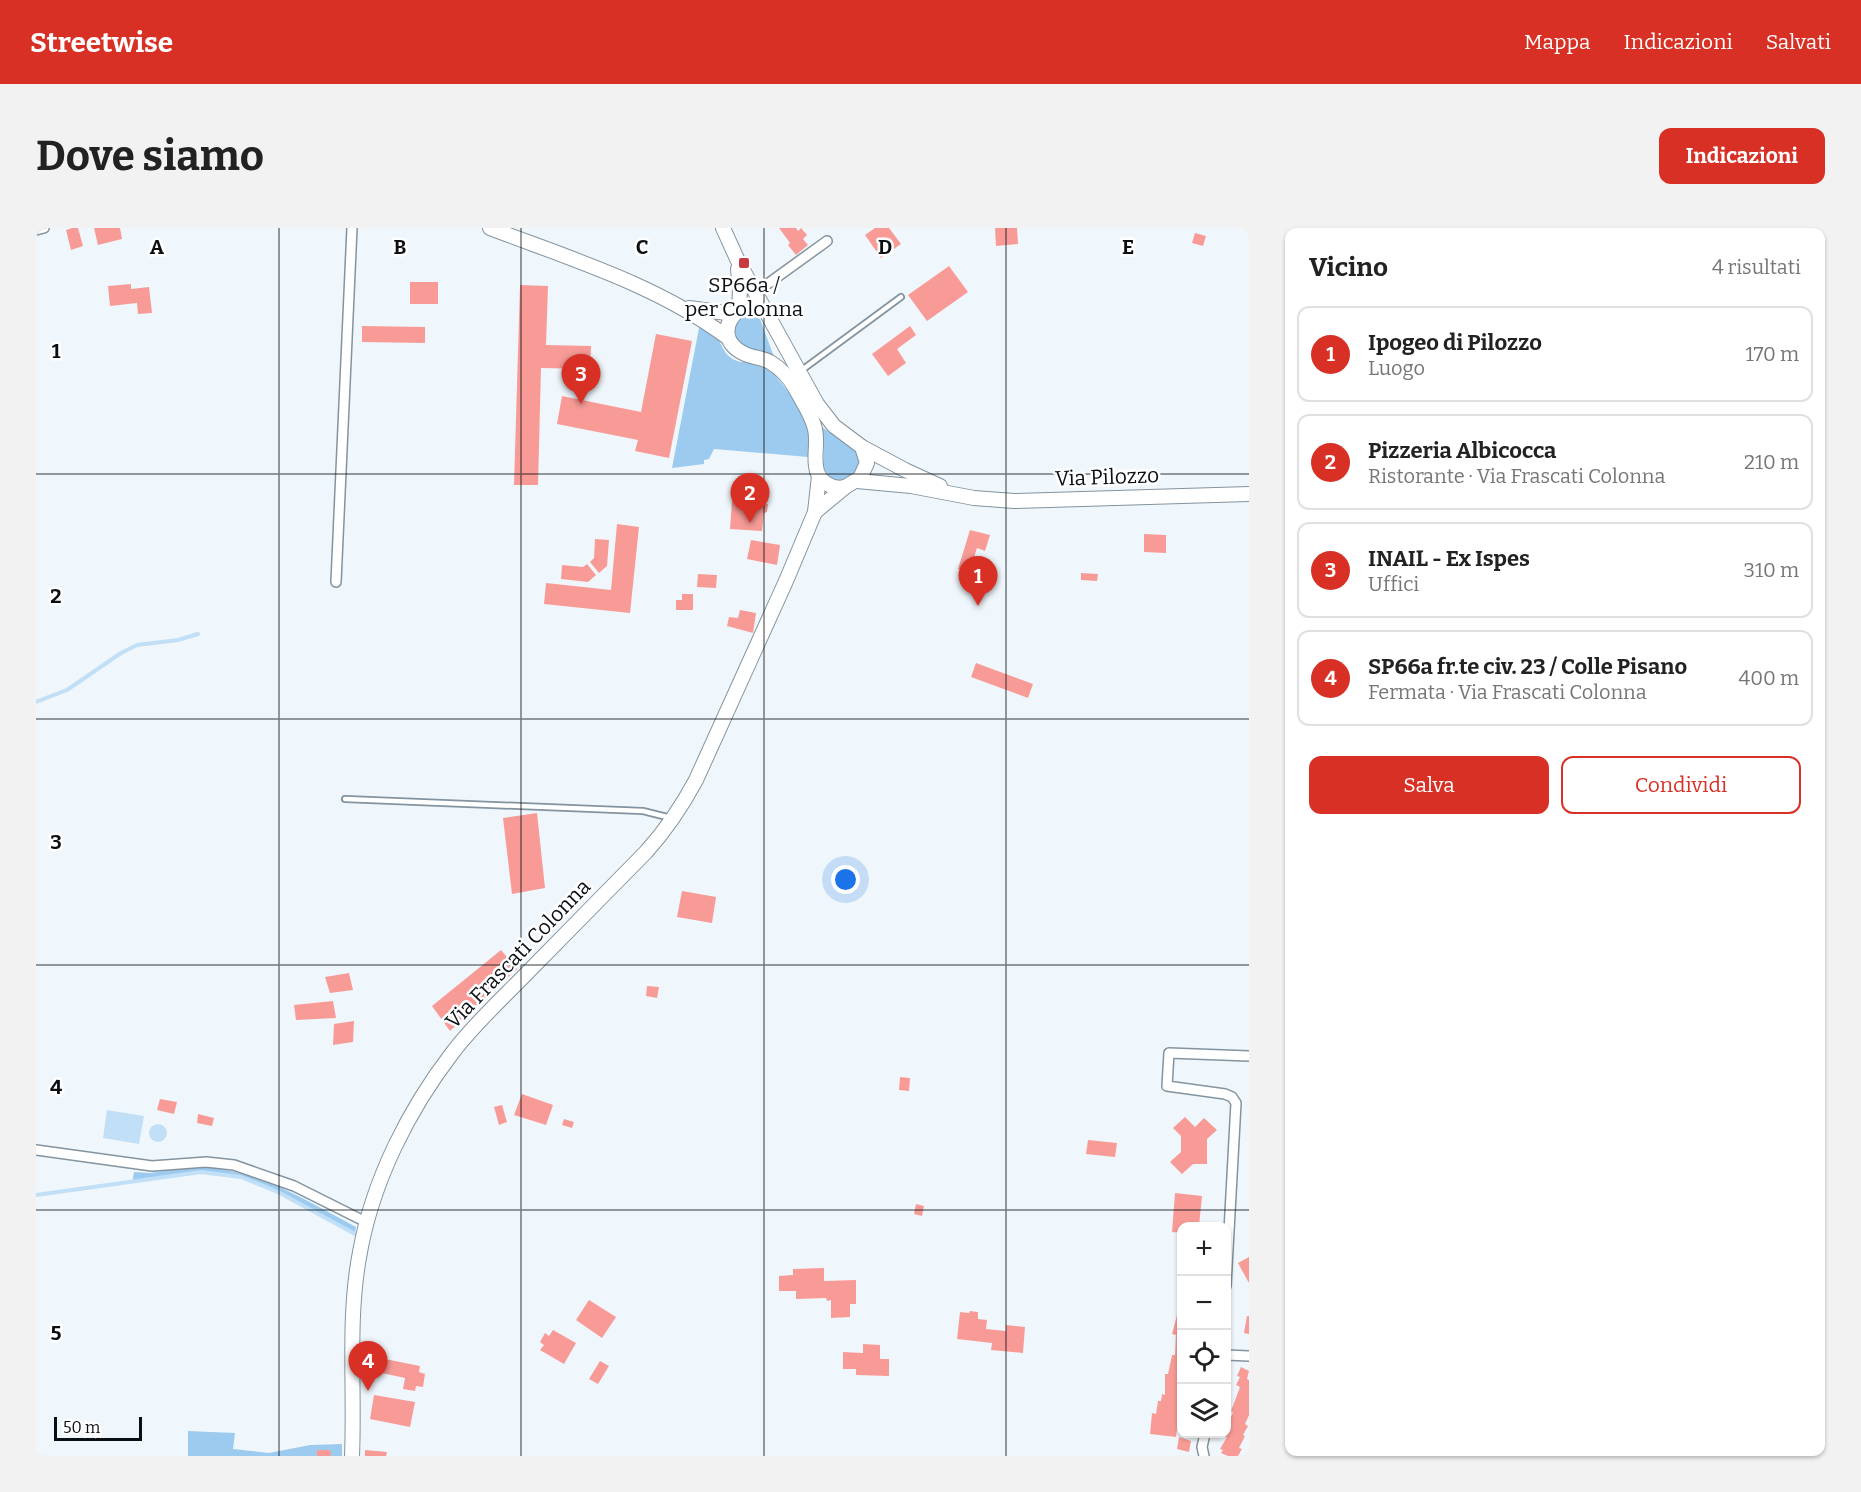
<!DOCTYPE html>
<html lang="it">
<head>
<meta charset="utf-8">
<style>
	:root { --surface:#fff; --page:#f2f2f2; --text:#222; --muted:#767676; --line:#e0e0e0; --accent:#d93025 }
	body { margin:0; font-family:Bitter,serif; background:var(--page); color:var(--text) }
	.controls { position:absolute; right:18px; bottom:18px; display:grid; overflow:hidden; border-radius:12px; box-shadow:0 2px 4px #0004 }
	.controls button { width:54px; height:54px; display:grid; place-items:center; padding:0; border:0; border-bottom:2px solid var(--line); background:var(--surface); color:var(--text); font:30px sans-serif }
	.scale { position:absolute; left:18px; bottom:15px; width:88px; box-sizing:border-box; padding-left:6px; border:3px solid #090f13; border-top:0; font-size:16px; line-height:21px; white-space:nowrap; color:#090f13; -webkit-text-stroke:4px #fff; paint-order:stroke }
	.you { position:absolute; left:810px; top:652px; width:21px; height:21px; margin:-15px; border:4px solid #fff; border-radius:50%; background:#1a73e8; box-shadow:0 0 0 9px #1a73e833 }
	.badge { display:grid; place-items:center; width:39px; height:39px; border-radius:50%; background:var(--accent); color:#fff; font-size:20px; font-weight:700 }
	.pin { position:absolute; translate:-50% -50px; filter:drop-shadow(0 2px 3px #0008) }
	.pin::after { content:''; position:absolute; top:32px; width:21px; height:18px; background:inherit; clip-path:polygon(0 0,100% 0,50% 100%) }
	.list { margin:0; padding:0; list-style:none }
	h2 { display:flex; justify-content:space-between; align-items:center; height:78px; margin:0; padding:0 24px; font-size:26px }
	h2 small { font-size:20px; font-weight:400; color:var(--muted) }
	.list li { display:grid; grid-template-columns:39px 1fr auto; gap:18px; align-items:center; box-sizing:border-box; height:96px; margin:0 12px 12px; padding:0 12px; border:2px solid var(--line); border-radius:12px }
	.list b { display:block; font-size:22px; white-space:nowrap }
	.list p { margin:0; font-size:20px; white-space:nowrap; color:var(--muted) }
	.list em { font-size:20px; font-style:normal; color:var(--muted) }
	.actions { display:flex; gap:12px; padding:18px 24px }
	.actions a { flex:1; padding:14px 0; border:2px solid var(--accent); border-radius:12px; text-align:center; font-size:21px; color:var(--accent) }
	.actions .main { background:var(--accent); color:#fff }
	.icon { flex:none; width:33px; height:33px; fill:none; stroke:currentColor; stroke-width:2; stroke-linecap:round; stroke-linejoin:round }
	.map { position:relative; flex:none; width:1213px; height:1228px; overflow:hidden; border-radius:12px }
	header { display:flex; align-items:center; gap:36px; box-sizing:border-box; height:84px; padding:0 30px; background:var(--accent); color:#fff }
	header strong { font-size:28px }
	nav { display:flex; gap:33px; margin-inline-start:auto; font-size:21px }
	.intro { display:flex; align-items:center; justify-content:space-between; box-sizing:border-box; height:144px; padding:0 36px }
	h1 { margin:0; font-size:42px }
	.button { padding:15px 27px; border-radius:12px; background:var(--accent); color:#fff; font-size:21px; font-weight:700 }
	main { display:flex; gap:36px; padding:0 36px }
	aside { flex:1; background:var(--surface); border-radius:12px; box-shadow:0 2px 4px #0004 }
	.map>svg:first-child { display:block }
</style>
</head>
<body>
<header>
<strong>Streetwise</strong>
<nav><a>Mappa</a><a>Indicazioni</a><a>Salvati</a></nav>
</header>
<div class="intro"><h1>Dove siamo</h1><a class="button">Indicazioni</a></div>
<main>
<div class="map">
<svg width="1213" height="1228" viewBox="0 0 1213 1228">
	<rect width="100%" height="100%" fill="#f0f7fc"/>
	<g fill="#9ccbef">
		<path d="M708,85L723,88L738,129L708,118L698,111L696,98Z"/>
		<path d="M664,95C670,100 677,104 681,110C686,116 687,124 694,129C706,139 717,130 728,137C743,147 774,193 775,210C776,216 773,223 772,229L678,221L673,231L668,232V236L636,240Z"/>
		<path d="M786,199L820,223L823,231L822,244L804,255L794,249L787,239L788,218Z"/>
		<path d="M154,939C217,938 265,970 320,999L319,1006C272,980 221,943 165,945C142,945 118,952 96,955L98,944L114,945Z"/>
		<path d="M152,1203L199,1205L197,1221L233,1225L274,1217L306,1216V1228H152Z"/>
	</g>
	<g fill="#c1dff6">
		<path d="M71,882L108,888L103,916L67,910Z"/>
		<circle cx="122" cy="905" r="9"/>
	</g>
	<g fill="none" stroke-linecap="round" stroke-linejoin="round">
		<g stroke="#c1dff6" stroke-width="4">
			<path d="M0,474L31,462L85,425L101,417L142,412L162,406"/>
			<path d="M0,967L165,944L205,949L242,964L319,1006"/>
		</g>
	</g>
	<g fill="#f89b97">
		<path d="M36,0H42L47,18L35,22L30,2Z"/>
		<path d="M58,0H84L86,11L62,17Z"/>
		<path d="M743,0H760L762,3L765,0L771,7L767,11L772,17L760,27L752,17L754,15Z"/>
		<path d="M839,0H853L865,16L845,30L829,7Z"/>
		<path d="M959,0H981L982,16L960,18Z"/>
		<path d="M1159,5L1170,8L1167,18L1156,15Z"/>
		<path d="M913,38L932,64L891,93L872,67Z"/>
		<rect x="374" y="54" width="28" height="22"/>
		<path d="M95,56V61L113,59L116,85L102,86L101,75L74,78L72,58Z"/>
		<path d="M484,57L512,58L510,117L555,118L554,141L505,140L502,257H478Z"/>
		<path d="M326,98L389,99V115L326,114Z"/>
		<path d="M874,98L880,107L861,121L870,135L852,148L836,126Z"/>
		<path d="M620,106L656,113L633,230L599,223L602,212L521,196L526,168L605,184Z"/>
		<path d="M696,273L732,276L731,284L728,285L726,303L694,301Z"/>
		<path d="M581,296L603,299L594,385L508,376L510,355L575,362Z"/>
		<path d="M934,302L954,307L949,323L941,320L933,345L922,341Z"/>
		<path d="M1108,306L1130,307V325L1108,324Z"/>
		<path d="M559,311L573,312L571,338L563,345L554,334L558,330Z"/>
		<path d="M715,312L744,317L741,337L711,331Z"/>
		<path d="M551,336L560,347L552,354L525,351L526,337L547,339Z"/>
		<path d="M1045,345L1062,346L1061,353L1045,352Z"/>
		<path d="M662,346L681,347L680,360L661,359Z"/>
		<path d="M646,366H657V382H640V372H646Z"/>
		<path d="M704,382L720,385L717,405L691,398L693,389L702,390Z"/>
		<path d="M940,435L997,456L992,470L935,449Z"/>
		<path d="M501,585L509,660L476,666L467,590Z"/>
		<path d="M646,663L680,669L676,695L641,689Z"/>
		<path d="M465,722L481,741L414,803L396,778Z"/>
		<path d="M313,745L317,762L294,765L289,749Z"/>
		<path d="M611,758L623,759L621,770L610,768Z"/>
		<path d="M297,773L300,790L260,792L258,777Z"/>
		<path d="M318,793L317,814L297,817L298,796Z"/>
		<path d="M864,849L874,850L873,863L863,862Z"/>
		<path d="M486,866L517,877L510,897L478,887Z"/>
		<path d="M124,871L141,874L138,886L121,882Z"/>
		<path d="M466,877L471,894L463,897L458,879Z"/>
		<path d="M162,886L178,890L176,898L161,895Z"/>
		<path d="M1149,889L1159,899L1168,890L1181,902L1171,911V936H1157L1146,946L1134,934L1145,924V908L1137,900Z"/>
		<path d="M528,891L538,894L536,900L526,897Z"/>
		<path d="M1052,912L1081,915L1079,929L1050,926Z"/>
		<path d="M1139,965L1166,968L1163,998H1146V1005L1136,1004Z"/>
		<path d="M880,976L888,978L886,988L878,986Z"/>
		<path d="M1213,1029V1055L1202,1035Z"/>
		<path d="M788,1040V1053L820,1052V1076H814V1089L795,1090V1072L791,1073L790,1070L760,1071V1063H743V1048L757,1047V1041Z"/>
		<path d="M553,1072L580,1089L566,1110L540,1092Z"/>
		<path d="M934,1083L942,1084V1091L951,1092L950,1101L970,1103V1097L989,1099L987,1125L955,1122L956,1115L921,1111L924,1084L933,1085Z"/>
		<path d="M1141,1087L1146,1088V1186H1143L1140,1209L1114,1206L1116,1185L1120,1186L1122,1173H1125L1126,1166L1129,1167V1146H1132L1136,1127H1139L1140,1107L1136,1106Z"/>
		<path d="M1211,1088H1213V1106L1208,1105Z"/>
		<path d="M517,1102L540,1115L528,1136L504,1122L508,1117L504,1114L509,1105L513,1108Z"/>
		<path d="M827,1116L844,1117V1131H853V1148L820,1147V1141H807V1124L827,1125Z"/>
		<path d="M344,1130L384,1138L383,1144L389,1146L387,1159L380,1158L379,1163L367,1161L369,1150L341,1144Z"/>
		<path d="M564,1133L573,1138L562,1156L553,1151Z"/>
		<path d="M1205,1139L1213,1143L1211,1151L1213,1152V1187L1209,1196L1212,1198L1207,1207L1209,1208L1203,1220L1206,1221L1202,1228H1192L1185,1225L1187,1222L1184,1221L1191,1209L1188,1208L1197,1184L1195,1183L1204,1159L1200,1157L1204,1149L1201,1148Z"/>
		<path d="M338,1167L379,1174L374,1199L334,1191Z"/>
		<path d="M1143,1209L1155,1213L1153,1224L1141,1221Z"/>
		<path d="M281,1222H294L295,1228H281Z"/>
		<path d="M329,1222L351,1224L350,1228H329Z"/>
	</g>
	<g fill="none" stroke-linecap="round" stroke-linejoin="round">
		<g stroke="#83939f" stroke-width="8">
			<g id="lane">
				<path d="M766,142L865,69"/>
				<path d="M309,571L607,583L635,590"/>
			</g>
		</g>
		<g stroke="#83939f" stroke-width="12">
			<g id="street">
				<path d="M0,2L8,0"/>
				<path d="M719,65L791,13"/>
				<path d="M300,354L316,0"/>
				<path d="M0,922L116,938L170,934L198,937L258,958L330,994"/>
				<path d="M1190,1058L1200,875L1196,869L1189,866L1131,858L1133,825L1213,828"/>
				<path d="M1190,1127L1213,1128"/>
				<path d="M1168,1228L1166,1219L1169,1206"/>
			</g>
		</g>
		<g stroke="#83939f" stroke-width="16">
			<g id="secondary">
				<path d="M454,0C535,31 621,57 691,109"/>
				<path d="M687,0L702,33L781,176L798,198L826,219L831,235L824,250L809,259L779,284"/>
				<path d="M702,41L704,61L703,82"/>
				<path d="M653,80L698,86"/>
				<path d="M730,83L715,80L703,82C687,95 687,115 707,125C716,130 725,129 734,134C744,140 753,149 759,160C766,173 776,187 779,201C782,214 778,225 780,238C781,253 796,262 809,259"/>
				<path d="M826,219L869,242L904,258"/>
				<path d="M821,253L875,258L938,270L978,273L1213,266"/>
				<path d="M316,1228C319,1160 311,1091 324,1024C337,952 373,881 417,824C439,795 467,770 492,744C531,704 571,664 610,624C630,602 646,578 660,552L750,353L779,284L783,248"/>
			</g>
		</g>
		<use href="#lane" stroke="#fff" stroke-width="4.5"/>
		<use href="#street" stroke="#fff" stroke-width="9"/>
		<use href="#secondary" stroke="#fff" stroke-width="14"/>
	</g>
	<path fill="none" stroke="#090f13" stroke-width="1.5" stroke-opacity="0.55" d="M243,0V1228M485,0V1228M728,0V1228M970,0V1228M0,246H1213M0,491H1213M0,737H1213M0,982H1213"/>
	<rect fill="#c93a40" stroke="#fff" stroke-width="2" x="702" y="29" width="12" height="12" rx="3"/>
	<g text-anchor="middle" stroke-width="5" stroke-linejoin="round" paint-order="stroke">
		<g font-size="21" fill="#090f13" stroke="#fff">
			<text x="708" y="64">SP66a /<tspan x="708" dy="24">per Colonna</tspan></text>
		</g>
		<g font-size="21" fill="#090f13" stroke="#fff">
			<text transform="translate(1071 249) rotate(-2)" y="7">Via Pilozzo</text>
			<text transform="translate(482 726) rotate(-46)" y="7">Via Frascati Colonna</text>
		</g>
	</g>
	<g font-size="20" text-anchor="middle" font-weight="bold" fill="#090f13" stroke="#fff" stroke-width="5" stroke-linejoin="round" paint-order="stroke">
		<text x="121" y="26">A</text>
		<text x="364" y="26">B</text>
		<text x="606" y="26">C</text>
		<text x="849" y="26">D</text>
		<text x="1092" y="26">E</text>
		<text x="20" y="130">1</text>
		<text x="20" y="375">2</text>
		<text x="20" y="621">3</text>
		<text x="20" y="866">4</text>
		<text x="20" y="1112">5</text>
	</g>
</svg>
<div class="controls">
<button>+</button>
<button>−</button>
<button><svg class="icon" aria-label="locate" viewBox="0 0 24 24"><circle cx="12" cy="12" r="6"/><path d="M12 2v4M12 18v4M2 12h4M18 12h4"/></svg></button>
<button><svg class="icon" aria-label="layers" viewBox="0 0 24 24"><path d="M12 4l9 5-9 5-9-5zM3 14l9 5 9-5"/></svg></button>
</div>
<div class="scale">50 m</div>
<div class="you"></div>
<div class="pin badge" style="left:942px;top:378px">1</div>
<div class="pin badge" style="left:714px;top:295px">2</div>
<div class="pin badge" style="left:545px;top:176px">3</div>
<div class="pin badge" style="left:332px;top:1163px">4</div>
</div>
<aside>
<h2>Vicino<small>4 risultati</small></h2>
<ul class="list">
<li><span class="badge">1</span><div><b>Ipogeo di Pilozzo</b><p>Luogo</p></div><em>170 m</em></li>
<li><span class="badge">2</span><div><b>Pizzeria Albicocca</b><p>Ristorante · Via Frascati Colonna</p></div><em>210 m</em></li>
<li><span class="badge">3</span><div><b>INAIL - Ex Ispes</b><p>Uffici</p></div><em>310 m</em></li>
<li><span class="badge">4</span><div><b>SP66a fr.te civ. 23 / Colle Pisano</b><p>Fermata · Via Frascati Colonna</p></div><em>400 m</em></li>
</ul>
<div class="actions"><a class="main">Salva</a><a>Condividi</a></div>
</aside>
</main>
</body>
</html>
